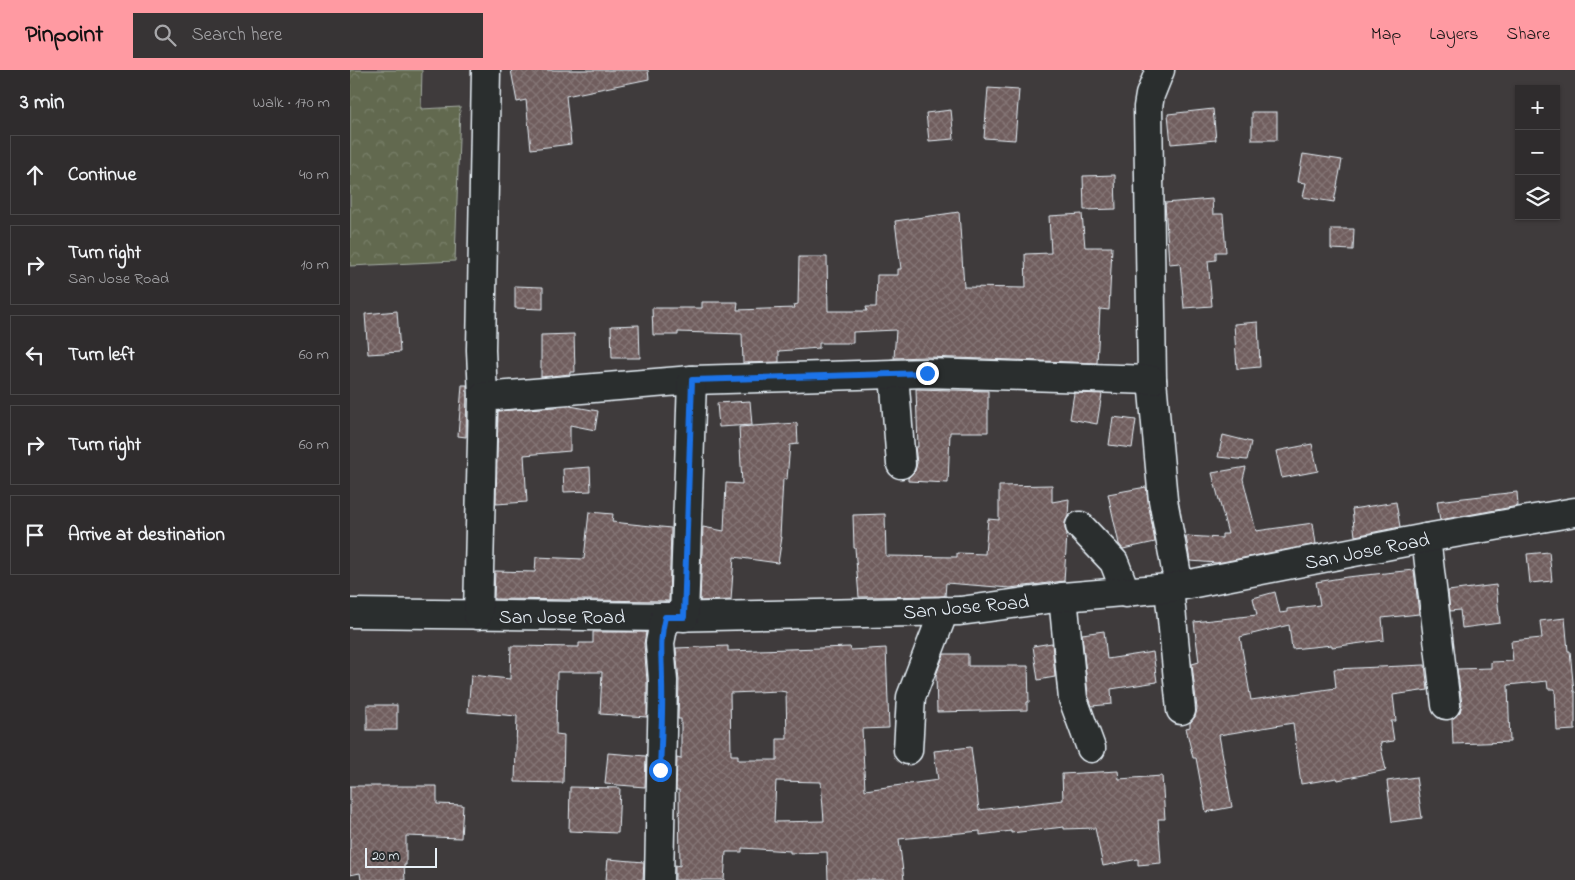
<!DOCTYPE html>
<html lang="en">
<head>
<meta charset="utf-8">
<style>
	:root { --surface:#2f2c2d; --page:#373435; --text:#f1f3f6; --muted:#a7a7aa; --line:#4a4849; --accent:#ff9aa2 }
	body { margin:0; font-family:"Indie Flower",sans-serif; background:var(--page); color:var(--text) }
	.controls { position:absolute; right:15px; top:15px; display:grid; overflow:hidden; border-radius:0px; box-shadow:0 1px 4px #0004 }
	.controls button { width:45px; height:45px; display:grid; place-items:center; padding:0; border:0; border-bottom:1px solid var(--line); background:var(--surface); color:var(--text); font:25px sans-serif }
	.scale { position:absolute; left:15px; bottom:12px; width:72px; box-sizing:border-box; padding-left:5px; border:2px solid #e8f1f8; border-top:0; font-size:14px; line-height:18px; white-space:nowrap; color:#e8f1f8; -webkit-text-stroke:4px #2a2d2e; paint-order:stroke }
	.stop { position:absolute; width:15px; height:15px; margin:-11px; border:4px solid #1a73e8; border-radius:50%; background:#fff }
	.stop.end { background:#1a73e8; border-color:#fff; box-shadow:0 1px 5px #0008 }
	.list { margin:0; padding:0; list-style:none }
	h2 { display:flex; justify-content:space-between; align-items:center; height:65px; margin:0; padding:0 20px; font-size:21px }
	h2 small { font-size:16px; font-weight:400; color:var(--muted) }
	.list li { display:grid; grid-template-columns:32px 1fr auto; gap:15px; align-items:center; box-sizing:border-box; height:80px; margin:0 10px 10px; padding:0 10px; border:1px solid var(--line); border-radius:0px }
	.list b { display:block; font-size:19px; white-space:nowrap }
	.list p { margin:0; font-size:16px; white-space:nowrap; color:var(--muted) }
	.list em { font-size:16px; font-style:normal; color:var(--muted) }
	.icon { flex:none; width:28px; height:28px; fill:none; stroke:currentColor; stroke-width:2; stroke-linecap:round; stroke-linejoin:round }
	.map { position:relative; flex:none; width:1225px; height:810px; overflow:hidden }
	header { display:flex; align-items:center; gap:30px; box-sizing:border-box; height:70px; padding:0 25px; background:var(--accent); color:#111 }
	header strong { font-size:24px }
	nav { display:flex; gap:28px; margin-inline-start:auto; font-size:18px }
	.search { width:350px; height:45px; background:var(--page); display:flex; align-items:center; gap:12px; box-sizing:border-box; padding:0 18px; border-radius:0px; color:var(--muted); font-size:19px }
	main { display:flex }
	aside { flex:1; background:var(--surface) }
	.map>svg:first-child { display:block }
</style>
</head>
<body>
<header>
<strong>Pinpoint</strong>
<div class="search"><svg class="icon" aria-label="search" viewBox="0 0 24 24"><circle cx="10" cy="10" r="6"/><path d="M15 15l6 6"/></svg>Search here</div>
<nav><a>Map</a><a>Layers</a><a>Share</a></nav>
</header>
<main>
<aside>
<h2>3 min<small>Walk · 170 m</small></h2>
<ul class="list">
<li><svg class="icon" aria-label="ahead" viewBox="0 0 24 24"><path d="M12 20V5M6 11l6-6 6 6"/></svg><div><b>Continue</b></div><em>40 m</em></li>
<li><svg class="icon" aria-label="right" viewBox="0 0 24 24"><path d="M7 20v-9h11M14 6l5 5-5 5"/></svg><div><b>Turn right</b><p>San Jose Road</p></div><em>10 m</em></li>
<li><svg class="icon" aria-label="left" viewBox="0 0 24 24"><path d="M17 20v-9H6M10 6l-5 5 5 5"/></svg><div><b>Turn left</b></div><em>60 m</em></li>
<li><svg class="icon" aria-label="right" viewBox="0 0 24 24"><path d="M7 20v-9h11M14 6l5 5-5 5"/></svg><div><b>Turn right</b></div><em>60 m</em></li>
<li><svg class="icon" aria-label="arrive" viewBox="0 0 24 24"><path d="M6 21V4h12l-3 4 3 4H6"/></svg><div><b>Arrive at destination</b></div></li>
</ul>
</aside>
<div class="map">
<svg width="1225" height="810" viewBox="0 0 1225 810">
	<defs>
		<pattern id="forest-crowns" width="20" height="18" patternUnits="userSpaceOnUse" patternTransform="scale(1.25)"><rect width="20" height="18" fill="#62694f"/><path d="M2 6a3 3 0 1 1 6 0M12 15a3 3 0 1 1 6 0" fill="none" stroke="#787f69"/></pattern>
		<pattern id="building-cross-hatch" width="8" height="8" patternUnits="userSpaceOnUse" patternTransform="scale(1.25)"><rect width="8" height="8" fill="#705d5d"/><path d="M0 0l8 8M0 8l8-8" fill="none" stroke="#847575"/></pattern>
	</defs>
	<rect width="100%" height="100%" fill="#3f3b3c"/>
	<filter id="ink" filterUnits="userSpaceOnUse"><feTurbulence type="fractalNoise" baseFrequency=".02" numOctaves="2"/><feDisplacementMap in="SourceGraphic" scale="10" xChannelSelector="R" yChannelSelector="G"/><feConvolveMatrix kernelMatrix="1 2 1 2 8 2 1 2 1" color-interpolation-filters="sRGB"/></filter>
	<g filter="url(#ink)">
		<path fill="url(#forest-crowns)" stroke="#a5ada4" d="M0,0H72L71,39L110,37L105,191L0,196Z"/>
		<g fill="url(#building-cross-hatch)" stroke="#e8f1f8" fill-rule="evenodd">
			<path d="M161,0H298L299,9L216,26L221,74L181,79L176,30L167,32Z"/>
			<path d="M638,18L669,20L665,70L634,68Z"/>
			<path d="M863,39L866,70L821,74L818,44Z"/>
			<path d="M601,40L604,69L579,71L576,43Z"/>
			<rect x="902" y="42" width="25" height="28"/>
			<path d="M953,84L992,90L984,132L953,127L956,113L948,112Z"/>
			<path d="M765,105L766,139L734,140L733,106Z"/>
			<path d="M862,129L863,144H873L876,182H866V190L858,191L862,236L834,238L830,193L819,194L815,133Z"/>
			<path d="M609,142L614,217L676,218L675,184L701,183L699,146L732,144L735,177H762L759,240L750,239L747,293L577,287L544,288L546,260L503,262V273H469V278L429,281V292L393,293L392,264L328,262V265H303L302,238H352V232H388L387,240L445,238L444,235L448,234L449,187H477L478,241H517L516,237H526L527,205H548V199H551L545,151Z"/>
			<path d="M981,159H1004L1003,180L981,179Z"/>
			<path d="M165,216L193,217V239L165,238Z"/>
			<path d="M47,241L50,282L18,284L15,244Z"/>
			<path d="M908,252L910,297L887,299L884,254Z"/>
			<path d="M289,255L290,288H262L261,256Z"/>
			<path d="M224,264L225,302H220V304L191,307V265Z"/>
			<path d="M112,315H117L116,367L108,366Z"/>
			<path d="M566,319L638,321V362H600L598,413L558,411V408L565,401L567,393L565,377H568Z"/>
			<path d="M724,323L752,324L747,354L720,349Z"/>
			<path d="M400,331L402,355L369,357L367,333Z"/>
			<path d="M220,336L248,341L245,360L220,355V381L174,385L177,432L146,434L148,341Z"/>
			<path d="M763,347L786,350L782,378L759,375Z"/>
			<path d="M447,353L448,374L440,375L437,409H433L430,467H432L428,493L384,487L381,530L350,531L353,457L374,461L376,413L392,414L389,357Z"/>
			<path d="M873,365L901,372L897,390L868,387Z"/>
			<path d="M962,374L968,401L932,408L926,381Z"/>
			<path d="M240,397L241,421L214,422L213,399Z"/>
			<path d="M896,397L893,409L906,461L963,453L966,474L867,493L840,491L836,466L872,468V464H878L862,403Z"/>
			<path d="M702,415V432L719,429L718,446L715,452V459L717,464L714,511L660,518L596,513L595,526L509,527L505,478H504L503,445L535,444L536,486L607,487V483L635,484L638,449L649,450V416Z"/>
			<path d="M796,417L805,472L773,479L769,474L758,424Z"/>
			<path d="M1167,422L1168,436L1090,450L1087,431Z"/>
			<path d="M1046,432L1050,457L1005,466L1002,439Z"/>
			<path d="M239,442L263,444L262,452L321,458L319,531L144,529L145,501L185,502L186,487L234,489Z"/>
			<path d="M1199,482L1202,511L1180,513L1177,484Z"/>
			<path d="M1064,500L1069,544L1032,548L1034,570L982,577V575L942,579L939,555L890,567L901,630L986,618L984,599L1075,595L1078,620L1043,625L1046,651H1041L1044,671L1030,673L1036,700L988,710L987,708L951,714L943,653L869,665L882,737L856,742L846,688H843L836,658L840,657V653L845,647L847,639L842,594L849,592L844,552L907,545L903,528L925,522L930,543L937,542V539L970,535L966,512L997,507Z"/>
			<path d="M1146,515L1150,553L1112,558L1110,540L1100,541L1098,521Z"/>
			<path d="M1215,548L1218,581H1220L1224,622H1225V660L1207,661L1205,619H1198L1197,611L1158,615L1160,672L1103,674L1102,649L1110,642L1112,634L1107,599L1141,598V592L1163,591L1161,571L1192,568L1190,551Z"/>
			<path d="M754,561L757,589L803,582L807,612L761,619L762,634L742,636L738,625L732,564Z"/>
			<path d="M243,562H296L294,574L297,611V647L250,644L252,602H207L206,664L214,665L213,713L165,712L167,646L118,642L121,605L160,609L161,576L229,577V573H243Z"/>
			<path d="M702,573L705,607L688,610L683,576Z"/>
			<path d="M378,576V581L500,577L501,580L536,578L539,658L512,659L515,720L588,710L584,681L621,677L629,740L713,730L712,704L768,701L769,709L812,706L815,749H808L811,793L788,795V789L753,796L745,758L714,759V757L661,763V761L630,765V761L549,769L554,810H478L477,782L440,783V781L392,778V782H376L374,810H325V795L330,796L329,720H326L327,688L331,689V649H328L329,611L326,578ZM430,621L436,622L437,669H427V690H388V685H381L380,623ZM426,711L471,712L474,751L424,752Z"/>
			<path d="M594,584H618V596H678L679,632H677V640L587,642L586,605Z"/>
			<rect x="17" y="635" width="30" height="25"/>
			<path d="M258,683L296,686L295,717L255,714Z"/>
			<path d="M1066,707L1072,748L1042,752L1037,711Z"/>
			<path d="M0,716H87V734L113,735L111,768L56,766V795H54L55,810H11L10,803L0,805Z"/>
			<path d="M220,717L270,718L268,763L219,761Z"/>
			<path d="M258,789L294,792L293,810H256Z"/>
		</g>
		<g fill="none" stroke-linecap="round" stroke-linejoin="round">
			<g stroke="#e8f1f8" stroke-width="31">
				<g id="minor">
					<path d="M810,0L800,25L798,37L802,310L813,430L829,516"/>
					<path d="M544,304L551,394"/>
					<path d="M133,327L131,280L136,0"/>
					<path d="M730,456L764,492L776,523"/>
					<path d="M1076,468L1096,635"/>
					<path d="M819,518L831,640"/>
					<path d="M713,527L723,629L741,678"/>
					<path d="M0,543L315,547L610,541L713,527L819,518L1076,468L1225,442"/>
					<path d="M128,545L133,327L342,310L577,303L802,310"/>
					<path d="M334,547L342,310"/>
					<path d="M558,680L561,627L594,541"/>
					<path d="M309,810L313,611L310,573L315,547"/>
				</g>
			</g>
			<use href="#minor" stroke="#2a2d2e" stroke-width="28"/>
		</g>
	</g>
	<g fill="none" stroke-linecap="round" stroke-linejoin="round" filter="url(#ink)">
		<path stroke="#1a73e8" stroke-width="6" d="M310,700C311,671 313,641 312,612C312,587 309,571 315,547H334L342,310L577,303"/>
	</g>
	<g text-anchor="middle" stroke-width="4" stroke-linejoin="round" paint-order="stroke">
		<g font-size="20" fill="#e8f1f8" stroke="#2a2d2e">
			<text transform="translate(1017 480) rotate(-11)" y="7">San Jose Road</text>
			<text transform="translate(616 536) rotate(-5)" y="7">San Jose Road</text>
			<text x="212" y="553">San Jose Road</text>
		</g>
	</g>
</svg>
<div class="controls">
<button>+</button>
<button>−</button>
<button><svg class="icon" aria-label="layers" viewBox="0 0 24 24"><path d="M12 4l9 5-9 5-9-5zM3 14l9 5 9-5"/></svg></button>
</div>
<div class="scale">20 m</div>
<div class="stop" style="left:310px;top:700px"></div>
<div class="stop end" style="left:577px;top:303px"></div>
</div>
</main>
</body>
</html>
